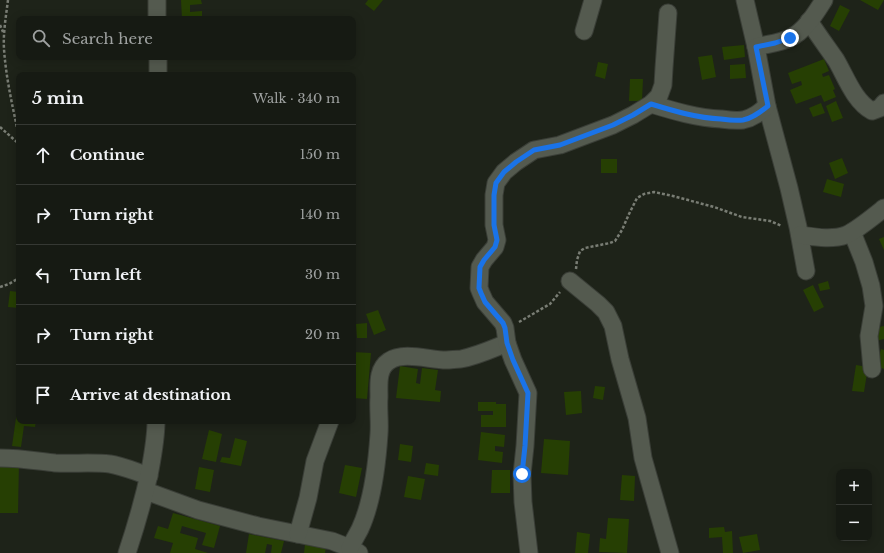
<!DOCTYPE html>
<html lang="en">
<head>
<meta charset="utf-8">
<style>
	:root { --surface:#161a13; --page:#232721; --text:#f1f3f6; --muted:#9ea1a0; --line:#353833 }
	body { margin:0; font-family:"Libre Baskerville",serif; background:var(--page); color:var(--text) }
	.controls { position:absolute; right:12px; bottom:12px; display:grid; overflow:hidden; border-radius:8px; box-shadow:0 2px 10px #0003 }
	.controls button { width:36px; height:36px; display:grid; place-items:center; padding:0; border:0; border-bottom:1px solid var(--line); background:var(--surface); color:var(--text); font:20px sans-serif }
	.stop { position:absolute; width:12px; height:12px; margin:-9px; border:3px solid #1a73e8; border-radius:50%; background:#fff }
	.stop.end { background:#1a73e8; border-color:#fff; box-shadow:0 1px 4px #0008 }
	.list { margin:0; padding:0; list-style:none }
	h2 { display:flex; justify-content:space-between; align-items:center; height:52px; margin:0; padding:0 16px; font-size:17px }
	h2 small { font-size:13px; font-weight:400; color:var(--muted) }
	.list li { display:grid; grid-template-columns:26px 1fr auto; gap:12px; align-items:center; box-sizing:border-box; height:60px; padding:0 16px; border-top:1px solid var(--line) }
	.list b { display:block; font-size:15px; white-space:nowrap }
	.list em { font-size:13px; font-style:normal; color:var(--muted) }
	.icon { flex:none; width:22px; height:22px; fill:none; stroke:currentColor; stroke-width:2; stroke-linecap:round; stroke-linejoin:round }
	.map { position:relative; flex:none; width:884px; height:553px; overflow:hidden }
	.search { position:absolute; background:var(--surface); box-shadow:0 2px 10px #0003; left:16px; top:16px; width:340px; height:44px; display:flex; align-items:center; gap:10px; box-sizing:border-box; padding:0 14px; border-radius:8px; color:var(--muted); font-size:15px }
	.panel { position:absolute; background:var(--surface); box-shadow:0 2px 10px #0003; left:16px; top:72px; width:340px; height:352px; border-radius:8px }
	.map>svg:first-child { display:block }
</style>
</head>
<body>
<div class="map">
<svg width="884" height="553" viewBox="0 0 884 553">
	<rect width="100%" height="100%" fill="#1e2319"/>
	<g fill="#263f03">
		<path d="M181,0H201L202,4L190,5V12L202,11V19H182Z"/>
		<path d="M368,0H383L374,11L365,4Z"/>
		<path d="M860,0H884L878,10Z"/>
		<path d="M840,5L850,10L839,31L830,26Z"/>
		<path d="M744,45L745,57L724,60L722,47Z"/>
		<path d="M712,55L716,77L702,80L698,57Z"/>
		<path d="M824,59L829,71L822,74L823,77L829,75L835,89L833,90L836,97L824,102L821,95L796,104L790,90L802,85L801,81L792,84L788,73Z"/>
		<path d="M598,62L608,64L605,79L595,76Z"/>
		<path d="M745,64L746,78L730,79V65Z"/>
		<path d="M630,79H643L642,101H629Z"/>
		<path d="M836,101L843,118L832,122L826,106Z"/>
		<path d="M821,103L825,113L813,117L809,108Z"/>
		<path d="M842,158L848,173L835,179L829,163Z"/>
		<rect x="601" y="159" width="16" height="14"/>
		<path d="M827,179L844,184L841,197L823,192Z"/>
		<path d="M884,237V250L879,239Z"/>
		<path d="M828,281L830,289L820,291L818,284Z"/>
		<path d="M813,285L824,307L814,312L803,290Z"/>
		<path d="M10,291L19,292V308L8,307Z"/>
		<path d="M378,310L386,330L374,335L366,314Z"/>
		<path d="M353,323H356L354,339H353Z"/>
		<path d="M367,323V338H357L356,324Z"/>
		<path d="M884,326V339L876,341L874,328Z"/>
		<path d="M881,349L884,350V369L876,366Z"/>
		<path d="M353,352L371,353L367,399L353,398Z"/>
		<path d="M856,365L868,367L864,392L852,391Z"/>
		<path d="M400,366L418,369L416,383L420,384L422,368L438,370L435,390L441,391L440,402L396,398Z"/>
		<path d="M595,386L605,387L603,400L593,398Z"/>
		<path d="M581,391L582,413L566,415L564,392Z"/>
		<path d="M478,402H496V404H506V427H481V415H493V411H478Z"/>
		<path d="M18,404H19V421H36L35,427L24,426L21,447L12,446Z"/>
		<path d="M209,430L222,434L216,462L202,459Z"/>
		<path d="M481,432L505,435L504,447L495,446V451L503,452L502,463L478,460Z"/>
		<path d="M235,438L247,441L241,466L220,462L222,457L230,458Z"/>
		<path d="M544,439L570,441L568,475L541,473Z"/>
		<path d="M400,444L413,446L411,462L398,460Z"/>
		<path d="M0,462H19L18,513H0Z"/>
		<path d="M426,463L439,465L438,476L424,474Z"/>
		<path d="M345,465L362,468L356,497L339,493Z"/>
		<path d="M199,467L214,470L210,492L195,489Z"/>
		<path d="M492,470H510V493H491Z"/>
		<path d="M622,475L635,476L634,501L620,500Z"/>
		<path d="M408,476L425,479L421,500L404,497Z"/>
		<path d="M173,513L220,526L214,548L202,545L206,533L182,526L180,533L198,538L195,549L208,553H170L173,543L154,538L158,526L168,529Z"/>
		<path d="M608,518L629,519L627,553L599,552L600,538L606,539Z"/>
		<path d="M724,527L725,532L732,531L733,553H723L722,537L709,538V528Z"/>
		<path d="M577,532L590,534L588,553H575Z"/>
		<path d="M249,534L284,541L281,553H271L272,545L267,544L265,553H246Z"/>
		<path d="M757,534L760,550L743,553L739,537Z"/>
		<path d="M305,544L326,547L325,553H304Z"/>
	</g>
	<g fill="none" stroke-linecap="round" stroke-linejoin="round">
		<g stroke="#3a3e37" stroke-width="19">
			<g id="minor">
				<path d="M157,0V19"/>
				<path d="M745,0L756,47L767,106L789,188L798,227L806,271"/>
				<path d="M809,21C818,35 827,47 836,60C846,77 854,101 872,111L880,108L884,103"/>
				<path d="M584,31L593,0"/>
				<path d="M756,47C767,44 780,43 790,38C805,31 815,14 824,0"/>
				<path d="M158,57V75"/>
				<path d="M651,104C674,111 697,118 721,119C728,120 736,121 743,120C753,118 760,112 767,106"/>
				<path d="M852,232L864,262L871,286L874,306L869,336L872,369"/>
				<path d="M800,235C815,237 832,240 846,235C857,230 874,216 884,208"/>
				<path d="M570,281L598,304L606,312L613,326L620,359L637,418L643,458L670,553"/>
				<path d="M0,458C19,458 37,461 55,463C73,464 92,462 110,464C123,466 136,472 149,476"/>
				<path d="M146,491L198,510L258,526L332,541L350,548L359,553"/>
				<path d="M298,534L308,498L315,461L330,421"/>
				<path d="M350,548C353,541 357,535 360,529C373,501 377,464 379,434C380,422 378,409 379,397C379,384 377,369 389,361C403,351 430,360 446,360C451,360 456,359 461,359C477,356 492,349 507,343"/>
				<path d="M127,553C136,526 144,498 150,470C153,454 156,438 156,421"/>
				<path d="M529,553L523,502L522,474L525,446L528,393L513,360L507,343L505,328L503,323L485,302L481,293L479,288L480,267L484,260L495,247L497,240L494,225V195L496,183L504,172L516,162L534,150L560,145L613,125L633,115L651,104L659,96L663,85L664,68L668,13"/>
			</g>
		</g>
		<g stroke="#797d74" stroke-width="2.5" stroke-dasharray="3 2" stroke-linecap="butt">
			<path d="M8,0C6,16 3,33 4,49C6,79 13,108 19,137"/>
			<path d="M0,25L3,32"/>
			<path d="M0,127L19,144"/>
			<path d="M576,269L577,260L580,251L585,248L610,243L615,241L622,230L629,214L637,198L644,194L654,192L673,196L714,207L742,217L770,221L782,226"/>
			<path d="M0,287L9,284L19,278"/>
			<path d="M519,322L550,304L560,292"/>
		</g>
		<use href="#minor" stroke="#545a4f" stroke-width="17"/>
	</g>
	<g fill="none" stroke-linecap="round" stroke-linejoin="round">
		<path stroke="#1a73e8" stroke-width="5" d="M522,474L525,446L528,393L513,360L507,343L505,328L503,323L485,302L481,293L479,288L480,267L484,260L495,247L497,240L494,225V195L496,183L504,172L516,162L534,150L560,145L613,125L633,115L651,104C674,111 697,118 721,119C728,120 736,121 743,120C753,118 760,112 768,106L756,47L775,43L790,38"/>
	</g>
</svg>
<div class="controls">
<button>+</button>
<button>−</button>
</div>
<div class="stop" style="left:522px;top:474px"></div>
<div class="stop end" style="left:790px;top:38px"></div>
<div class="search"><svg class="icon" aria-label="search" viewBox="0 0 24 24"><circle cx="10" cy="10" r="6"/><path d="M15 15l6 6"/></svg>Search here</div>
<section class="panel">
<h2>5 min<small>Walk · 340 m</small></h2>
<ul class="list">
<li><svg class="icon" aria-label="ahead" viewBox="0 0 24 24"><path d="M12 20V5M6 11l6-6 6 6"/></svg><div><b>Continue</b></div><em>150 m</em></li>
<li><svg class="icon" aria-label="right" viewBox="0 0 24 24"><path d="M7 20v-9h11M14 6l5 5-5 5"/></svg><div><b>Turn right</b></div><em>140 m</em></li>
<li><svg class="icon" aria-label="left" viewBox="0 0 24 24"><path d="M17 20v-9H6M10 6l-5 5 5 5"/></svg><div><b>Turn left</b></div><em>30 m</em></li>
<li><svg class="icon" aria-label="right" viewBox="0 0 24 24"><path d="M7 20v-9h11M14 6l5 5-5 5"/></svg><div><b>Turn right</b></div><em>20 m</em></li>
<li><svg class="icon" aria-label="arrive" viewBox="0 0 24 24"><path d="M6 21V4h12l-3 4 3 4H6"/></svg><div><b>Arrive at destination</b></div></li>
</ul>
</section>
</div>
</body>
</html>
